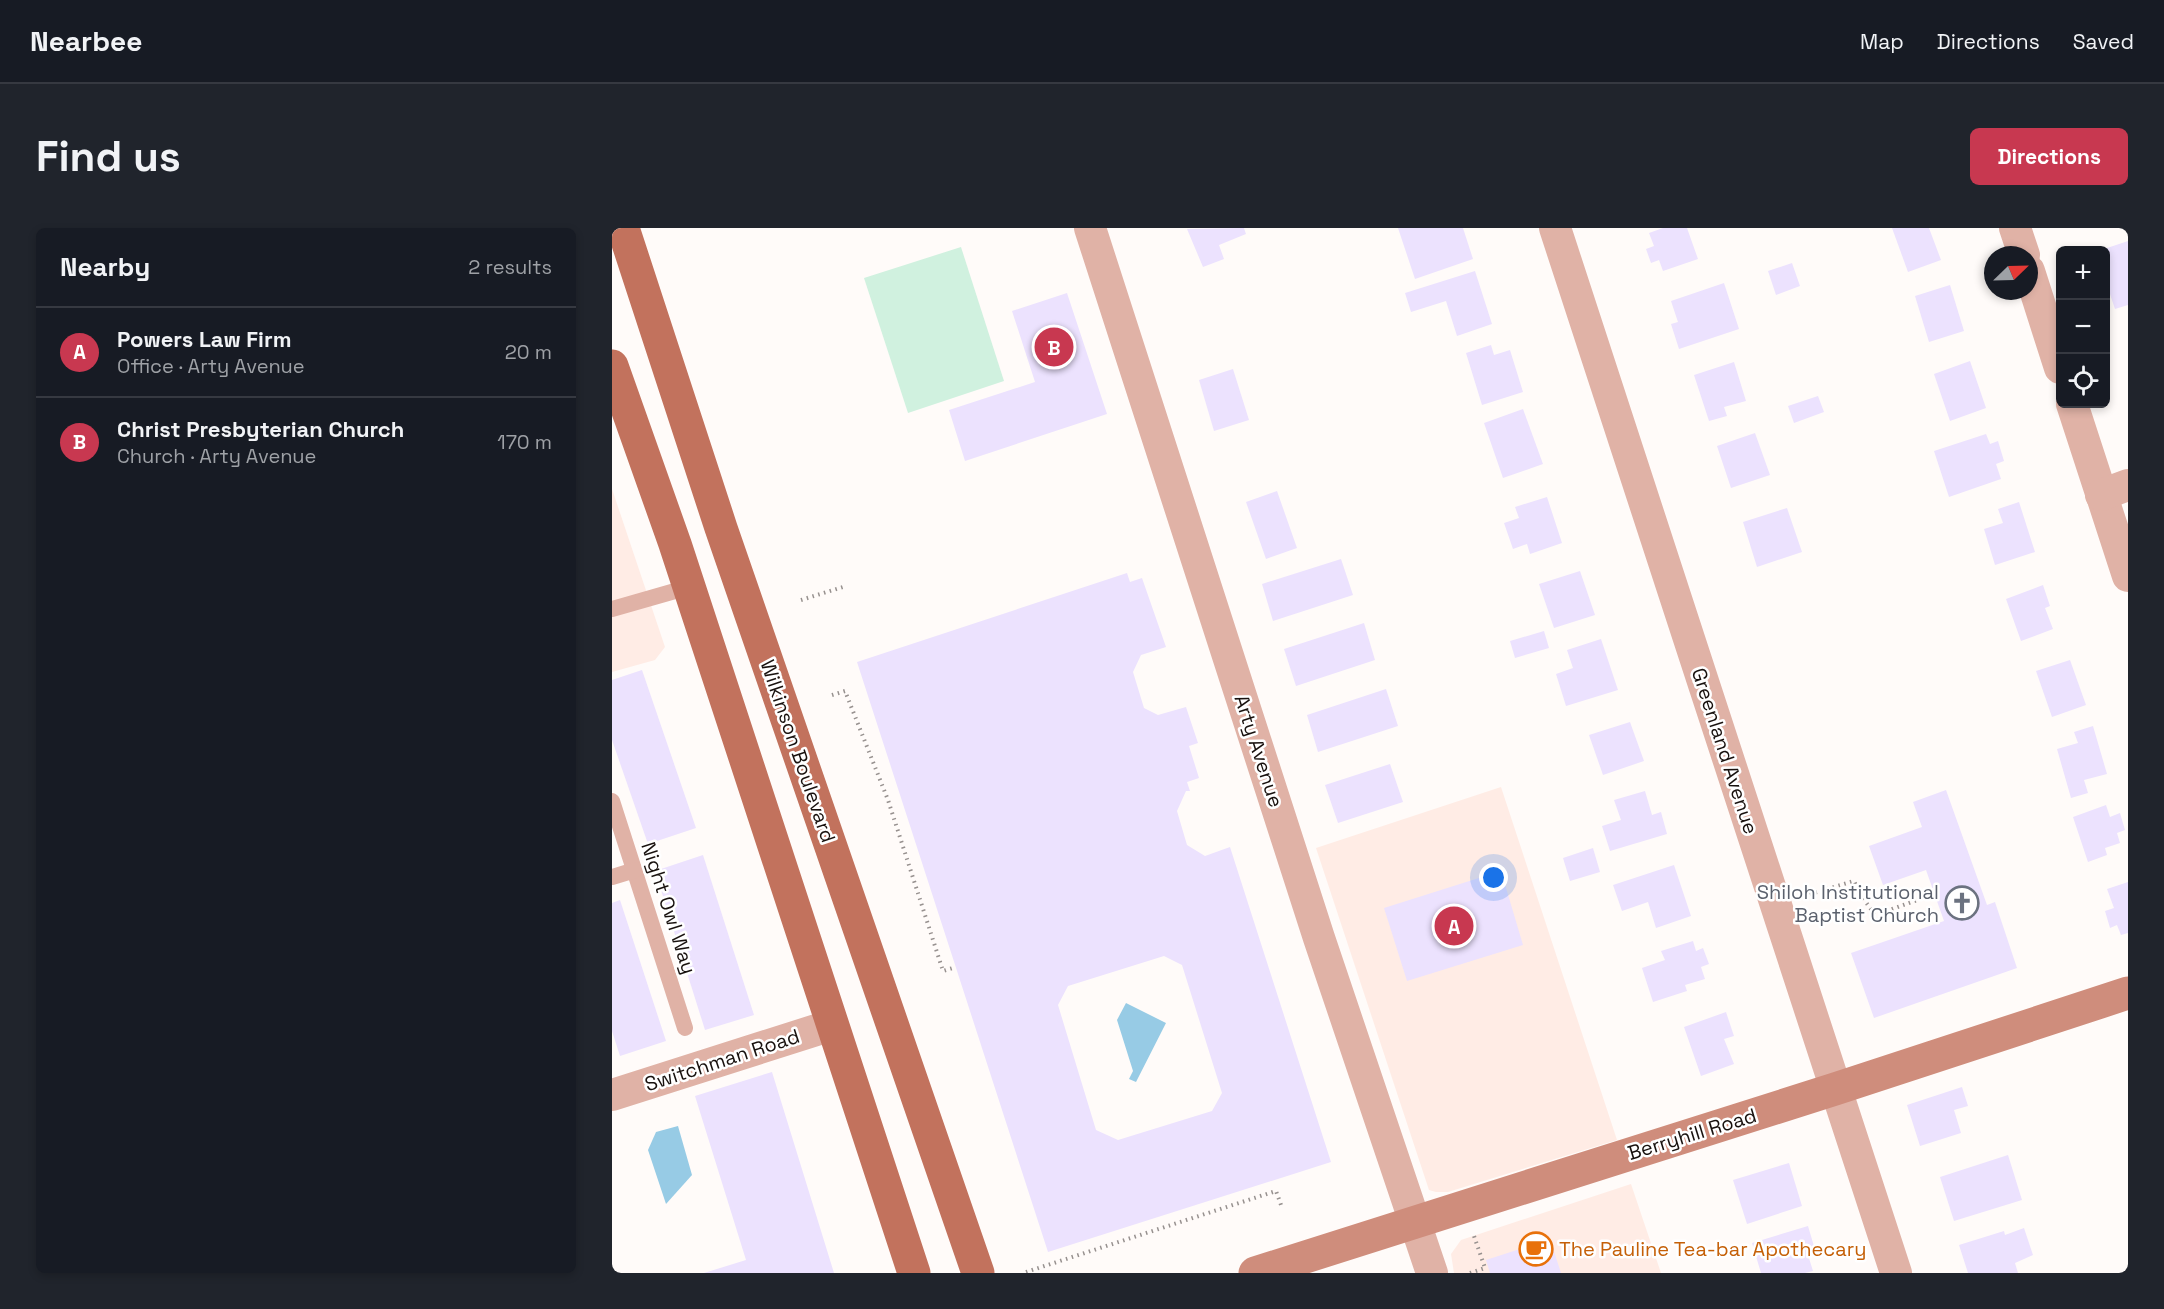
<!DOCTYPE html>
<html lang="en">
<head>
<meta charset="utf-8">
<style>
	:root { --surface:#171b24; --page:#20242c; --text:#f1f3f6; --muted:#9ea1a6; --line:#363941; --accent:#c83850 }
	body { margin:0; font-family:"Space Grotesk",sans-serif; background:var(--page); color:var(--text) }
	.controls { position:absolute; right:18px; top:18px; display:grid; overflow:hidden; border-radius:9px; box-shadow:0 3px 9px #0003 }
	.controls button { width:54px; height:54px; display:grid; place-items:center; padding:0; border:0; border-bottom:2px solid var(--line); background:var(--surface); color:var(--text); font:30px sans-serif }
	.compass { position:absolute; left:1372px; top:18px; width:54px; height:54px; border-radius:50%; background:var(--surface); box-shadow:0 3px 9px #0003; rotate:67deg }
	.you { position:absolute; left:882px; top:650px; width:21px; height:21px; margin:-15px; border:4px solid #fff; border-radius:50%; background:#1a73e8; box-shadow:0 0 0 9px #1a73e833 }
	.badge { display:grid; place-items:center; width:39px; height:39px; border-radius:50%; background:var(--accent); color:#fff; font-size:20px; font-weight:700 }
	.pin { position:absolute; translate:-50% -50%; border:3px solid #fff; box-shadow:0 2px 6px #0006 }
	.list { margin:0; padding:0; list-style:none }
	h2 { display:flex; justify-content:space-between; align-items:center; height:78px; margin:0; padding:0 24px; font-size:26px }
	h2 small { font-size:20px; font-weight:400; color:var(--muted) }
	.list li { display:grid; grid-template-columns:39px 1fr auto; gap:18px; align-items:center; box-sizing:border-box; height:90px; padding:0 24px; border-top:2px solid var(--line) }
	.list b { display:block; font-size:22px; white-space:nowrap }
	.list p { margin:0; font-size:20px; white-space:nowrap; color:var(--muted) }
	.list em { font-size:20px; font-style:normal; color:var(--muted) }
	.icon { flex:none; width:33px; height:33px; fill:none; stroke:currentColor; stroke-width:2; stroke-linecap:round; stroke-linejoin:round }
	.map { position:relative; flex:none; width:1516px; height:1045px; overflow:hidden; border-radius:9px }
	header { display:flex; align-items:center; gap:36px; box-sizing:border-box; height:84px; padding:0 30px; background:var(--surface); border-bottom:2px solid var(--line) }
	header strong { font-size:28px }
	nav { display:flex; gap:33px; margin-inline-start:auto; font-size:21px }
	.intro { display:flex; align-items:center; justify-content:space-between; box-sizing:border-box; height:144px; padding:0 36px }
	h1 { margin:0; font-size:42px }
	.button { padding:15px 27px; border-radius:9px; background:var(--accent); color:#fff; font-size:21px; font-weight:700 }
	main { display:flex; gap:36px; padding:0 36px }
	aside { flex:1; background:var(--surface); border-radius:9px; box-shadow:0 3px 9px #0003 }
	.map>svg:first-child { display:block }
</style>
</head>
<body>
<header>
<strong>Nearbee</strong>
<nav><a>Map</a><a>Directions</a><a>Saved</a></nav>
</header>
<div class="intro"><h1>Find us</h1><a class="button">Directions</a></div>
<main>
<aside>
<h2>Nearby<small>2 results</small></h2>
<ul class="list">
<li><span class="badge">A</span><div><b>Powers Law Firm</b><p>Office · Arty Avenue</p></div><em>20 m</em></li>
<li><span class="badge">B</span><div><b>Christ Presbyterian Church</b><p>Church · Arty Avenue</p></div><em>170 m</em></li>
</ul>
</aside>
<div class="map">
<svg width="1516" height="1045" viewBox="0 0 1516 1045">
	<rect width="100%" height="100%" fill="#fffbf9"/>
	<g fill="#ffece5">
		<path d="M0,261L53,419L43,432L0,444Z"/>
		<path d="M889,559L1005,912L836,964H824L817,962L704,620Z"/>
		<path d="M1019,956L1049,1045H842L839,1026L849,1012Z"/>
	</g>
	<path fill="#d0f1df" d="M349,19L392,153L296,185L252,50Z"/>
	<g fill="#97cbe5">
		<path d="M514,775L554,795L524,854L517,851L521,843L505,792Z"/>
		<path d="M66,898L80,947L54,976L36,922L44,904Z"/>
	</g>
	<g fill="#ece2fe" fill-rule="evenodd">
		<path d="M632,0L634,6L607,17L612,31L591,39L575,1Z"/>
		<path d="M786,0H851L861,31L803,51Z"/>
		<path d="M1051,0H1075L1086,31L1051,43L1047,32L1039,35L1034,21L1042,18L1037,5Z"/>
		<path d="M1280,0H1317L1329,32L1296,44Z"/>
		<path d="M1516,13V77L1503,81L1495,57L1494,58V22H1489Z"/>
		<path d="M1180,35L1188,58L1164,67L1156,43Z"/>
		<path d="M863,43L880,96L845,108L834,73L799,84L793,65Z"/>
		<path d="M1112,55L1127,101L1067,121L1059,96L1066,94L1059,73Z"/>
		<path d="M1338,57L1352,103L1317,114L1303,68Z"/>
		<path d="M455,65L495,186L353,233L337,182L423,154L400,83Z"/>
		<path d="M879,117L882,127L898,122L911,164L870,177L854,125Z"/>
		<path d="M1358,133L1374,180L1338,193L1322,146Z"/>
		<path d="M1122,134L1134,173L1112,179L1115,188L1097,193L1082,147Z"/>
		<path d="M621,141L637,192L602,203L587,152Z"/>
		<path d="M1206,168L1212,184L1182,195L1176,178Z"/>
		<path d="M911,181L931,236L891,250L872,195Z"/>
		<path d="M1143,205L1158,247L1119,260L1105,218Z"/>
		<path d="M1374,206L1378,216L1386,213L1392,233L1384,236L1389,251L1337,269L1322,223Z"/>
		<path d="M665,263L685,320L654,331L634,274Z"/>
		<path d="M935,269L950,315L918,326L915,316L901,321L892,295L907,290L903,279Z"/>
		<path d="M1407,274L1423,324L1383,337L1372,301L1391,295L1386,281Z"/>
		<path d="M1175,280L1190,324L1145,339L1131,294Z"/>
		<path d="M729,331L741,367L661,393L650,356Z"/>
		<path d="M968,343L983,387L942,400L927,356Z"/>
		<path d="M515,345L518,354L530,350L554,419L529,427L521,444L532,480L546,487L574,479L586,515L577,518L587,550L575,554L578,563H574L565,583L575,617L593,628L618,619L719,934L436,1024L245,434ZM552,728L570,737L610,865L600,883L506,912L484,902L446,777L456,758Z"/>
		<path d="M1431,357L1438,378L1433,380L1441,401L1409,413L1394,371Z"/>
		<path d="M752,395L763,432L684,458L672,421Z"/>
		<path d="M932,403L937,420L903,430L898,413Z"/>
		<path d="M989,411L1006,462L954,478L944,446L961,440L955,422Z"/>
		<path d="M1458,432L1474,477L1440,489L1424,443Z"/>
		<path d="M30,442L84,600L36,616L0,512V452Z"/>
		<path d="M774,461L786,498L706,524L695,487Z"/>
		<path d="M1018,494L1032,533L991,547L977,507Z"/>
		<path d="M1481,498L1495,546L1472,552L1476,565L1459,570L1445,521L1466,515L1462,504Z"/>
		<path d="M778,536L791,574L726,595L713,557Z"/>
		<path d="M1334,562L1375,677L1383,674L1405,740L1262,790L1239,725L1332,693L1314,642L1271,657L1257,618L1310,599L1301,574Z"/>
		<path d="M1033,563L1040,587L1049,584L1055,606L998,623L990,598L1009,592L1002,572Z"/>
		<path d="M1494,577L1498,589L1508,585L1513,602L1505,605L1508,615L1493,620L1495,627L1476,634L1461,589Z"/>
		<path d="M981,620L988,644L958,653L951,630Z"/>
		<path d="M91,627L142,787L93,802L43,643Z"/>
		<path d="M1062,637L1079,688L1044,700L1036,674L1010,683L1001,657Z"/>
		<path d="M889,643L911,717L795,753L772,680Z"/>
		<path d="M1516,654V705L1509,707L1505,697L1498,700L1493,683L1502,680L1495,661Z"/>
		<path d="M8,672L54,813L8,828L0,803V675Z"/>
		<path d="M1081,713L1084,723L1091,720L1097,736L1089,739L1093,751L1073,757L1075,763L1041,774L1030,740L1053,732L1049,723Z"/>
		<path d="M1114,784L1122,808L1112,811L1122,836L1089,848L1072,799Z"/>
		<path d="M160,844L222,1045H92L134,1032L83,868Z"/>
		<path d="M1350,859L1356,878L1342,882L1349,905L1308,918L1295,877Z"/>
		<path d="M1396,927L1410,972L1342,993L1328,949Z"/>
		<path d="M1177,935L1190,978L1135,996L1121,952Z"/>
		<path d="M1196,998L1204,1025L1196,1027L1201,1043L1193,1045H1149L1140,1015Z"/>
		<path d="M1412,1000L1421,1027L1403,1035L1406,1045H1356L1347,1017L1392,1003L1393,1007Z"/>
		<path d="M938,1011L949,1045H878L874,1032Z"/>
	</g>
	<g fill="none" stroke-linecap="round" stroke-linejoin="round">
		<g stroke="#97918f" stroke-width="4" stroke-dasharray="1.5 4.5" stroke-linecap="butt">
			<path d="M189,372L231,359"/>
			<path d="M220,467L233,463L276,572L331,743L344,739"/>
			<path d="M1192,668L1242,653L1248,666L1261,684H1272L1322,666"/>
			<path d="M414,1044L664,963L669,977"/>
			<path d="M858,1045L873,1040L861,1005"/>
		</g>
		<g stroke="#e0b2a6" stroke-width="16">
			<path d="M0,381L77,359"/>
			<path d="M0,573L73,800"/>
			<path d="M0,649L23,642"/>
		</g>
		<g stroke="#e0b2a6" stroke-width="32">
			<path d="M478,0L707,710L820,1045"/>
			<path d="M943,0L1284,1045"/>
			<path d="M1403,0L1412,27"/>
			<path d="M1417,43L1448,140"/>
			<path d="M1460,176L1516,348"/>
			<path d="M1489,267L1516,257"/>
			<path d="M0,867L220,797"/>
		</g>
		<path stroke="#cf8d7c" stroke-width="33" d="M643,1045L1223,861L1516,765"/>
		<g stroke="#c2725d" stroke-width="33">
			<path d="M11,0L109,300L366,1045"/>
			<path d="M0,138L63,316L302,1045"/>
		</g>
	</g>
	<defs>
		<g id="church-ring" transform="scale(1.725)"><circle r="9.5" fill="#fff" stroke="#6b7280" stroke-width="1.5"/><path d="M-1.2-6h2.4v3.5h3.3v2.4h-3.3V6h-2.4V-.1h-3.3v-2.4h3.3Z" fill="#6b7280"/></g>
		<g id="cafe-ring" transform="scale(1.725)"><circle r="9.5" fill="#fff" stroke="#e8710a" stroke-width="1.5"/><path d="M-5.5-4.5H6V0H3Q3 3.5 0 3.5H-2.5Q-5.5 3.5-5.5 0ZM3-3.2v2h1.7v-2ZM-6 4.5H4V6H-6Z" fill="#e8710a"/></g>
	</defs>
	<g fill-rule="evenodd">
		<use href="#church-ring" x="1350" y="675"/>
		<use href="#cafe-ring" x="924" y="1021"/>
	</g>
	<g text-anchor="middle" stroke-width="5" stroke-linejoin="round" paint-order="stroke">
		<g font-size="20" fill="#18110e" stroke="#fff">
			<text transform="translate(186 523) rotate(71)" y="7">Wilkinson Boulevard</text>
			<text transform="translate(647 523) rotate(72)" y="7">Arty Avenue</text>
			<text transform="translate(1113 523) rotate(72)" y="7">Greenland Avenue</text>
			<text transform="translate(57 680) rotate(72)" y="7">Night Owl Way</text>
			<text transform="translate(110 832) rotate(-18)" y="7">Switchman Road</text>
			<text transform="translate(1080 906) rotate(-17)" y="7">Berryhill Road</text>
		</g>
		<g font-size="20" fill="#5b616d" stroke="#fff" text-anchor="end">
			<text x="1327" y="671">Shiloh Institutional<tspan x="1327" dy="23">Baptist Church</tspan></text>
		</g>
		<g font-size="20" fill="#c56008" stroke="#fff" text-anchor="start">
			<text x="947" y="1028">The Pauline Tea-bar Apothecary</text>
		</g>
	</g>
</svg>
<div class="controls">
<button>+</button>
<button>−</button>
<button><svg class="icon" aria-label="locate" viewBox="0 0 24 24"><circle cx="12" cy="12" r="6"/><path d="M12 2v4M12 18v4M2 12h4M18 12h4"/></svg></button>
</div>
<svg class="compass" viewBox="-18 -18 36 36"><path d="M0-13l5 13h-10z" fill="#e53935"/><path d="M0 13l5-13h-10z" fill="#9ea1a6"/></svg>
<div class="you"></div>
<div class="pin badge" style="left:842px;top:698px">A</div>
<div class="pin badge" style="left:442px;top:119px">B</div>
</div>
</main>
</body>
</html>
